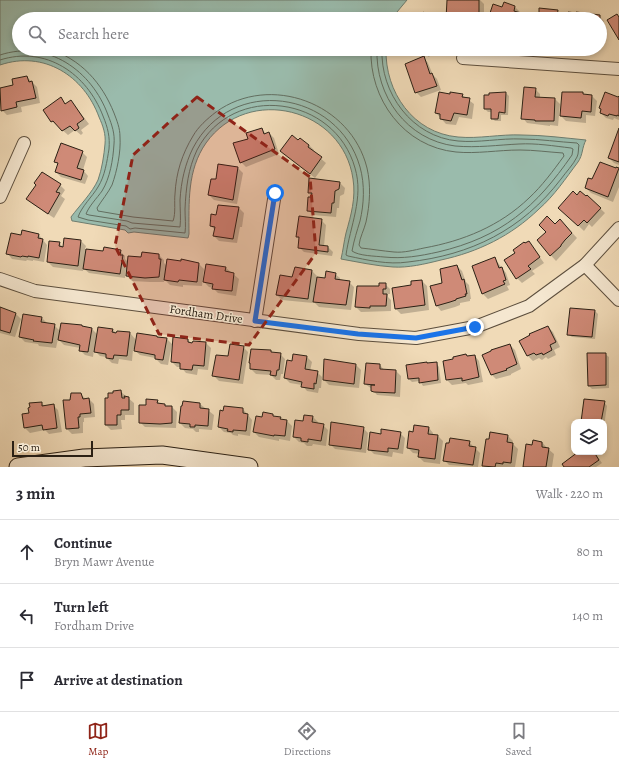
<!DOCTYPE html>
<html lang="en">
<head>
<meta charset="utf-8">
<style>
	:root { --surface:#fff; --page:#f2f2f3; --text:#2b2b33; --muted:#7c7c81; --line:#e1e1e2; --accent:#8f2418 }
	body { margin:0; font-family:Alegreya,serif; background:var(--page); color:var(--text) }
	.controls { position:absolute; right:12px; bottom:12px; display:grid; overflow:hidden; border-radius:8px; box-shadow:0 2px 6px #0003 }
	.controls button { width:36px; height:36px; display:grid; place-items:center; padding:0; border:0; border-bottom:1px solid var(--line); background:var(--surface); color:var(--text); font:20px sans-serif }
	.scale { position:absolute; left:12px; bottom:10px; width:81px; box-sizing:border-box; padding-left:4px; border:2px solid #2b2014; border-top:0; font-size:11px; line-height:14px; white-space:nowrap; color:#2b2014; -webkit-text-stroke:3px #f5e7d0; paint-order:stroke }
	.stop { position:absolute; width:12px; height:12px; margin:-9px; border:3px solid #1a73e8; border-radius:50%; background:#fff }
	.stop.end { background:#1a73e8; border-color:#fff; box-shadow:0 1px 4px #0008 }
	.list { margin:0; padding:0; list-style:none }
	h2 { display:flex; justify-content:space-between; align-items:center; height:52px; margin:0; padding:0 16px; font-size:17px }
	h2 small { font-size:13px; font-weight:400; color:var(--muted) }
	.list li { display:grid; grid-template-columns:26px 1fr auto; gap:12px; align-items:center; box-sizing:border-box; height:64px; padding:0 16px; border-top:1px solid var(--line) }
	.list b { display:block; font-size:15px; white-space:nowrap }
	.list p { margin:0; font-size:13px; white-space:nowrap; color:var(--muted) }
	.list em { font-size:13px; font-style:normal; color:var(--muted) }
	.icon { flex:none; width:22px; height:22px; fill:none; stroke:currentColor; stroke-width:2; stroke-linecap:round; stroke-linejoin:round }
	.map { position:relative; flex:none; width:619px; height:467px; overflow:hidden }
	.search { position:absolute; background:var(--surface); box-shadow:0 2px 6px #0003; left:12px; right:12px; top:12px; height:44px; display:flex; align-items:center; gap:10px; box-sizing:border-box; padding:0 14px; border-radius:22px; color:var(--muted); font-size:15px }
	.sheet { height:244px; background:var(--surface) }
	nav { display:flex; justify-content:space-around; align-items:center; box-sizing:border-box; height:56px; border-top:1px solid var(--line); background:var(--surface); font-size:11px; color:var(--muted) }
	nav a { display:grid; justify-items:center; gap:2px }
	nav .on { color:var(--accent) }
	.map>svg:first-child { display:block }
</style>
</head>
<body>
<div class="map">
<svg width="619" height="467" viewBox="0 0 619 467">
	<rect width="100%" height="100%" fill="#f0dab7"/>
	<filter id="stains"><feTurbulence type="fractalNoise" baseFrequency=".005" numOctaves="4"/><feColorMatrix values="0 0 0 0 .2 0 0 0 0 .09 0 0 0 0 .02 0 0 0 .5 -.17"/></filter>
	<radialGradient id="worn" r=".72"><stop offset=".6" stop-color="#630" stop-opacity="0"/><stop offset="1" stop-color="#630" stop-opacity=".3"/></radialGradient>
	<path fill="#9abbac" stroke="#6e7d6f" d="M0,0H407L397,12L393,19H19V49H386C385,92 413,133 458,137C479,139 500,134 522,135C543,135 565,138 586,140C582,147 583,155 578,162C566,178 554,196 539,209C511,236 478,252 441,260C425,264 408,268 393,267C376,266 358,262 341,259C343,251 344,241 346,233C351,215 356,198 353,179C343,108 248,84 206,143C187,170 189,203 189,234L188,238L134,232L128,233L125,230L73,221H72L71,217C80,205 92,193 98,180C102,169 104,155 105,144C106,134 103,126 99,117C84,76 44,50 0,65Z"/>
	<g fill="#0003">
		<path d="M448,0H480L484,4V19H447Z"/>
		<path d="M515,7L520,12L519,13L524,15L528,19H489L503,8Z"/>
		<path d="M557,11L562,16V19H531Z"/>
		<path d="M599,16L604,21L602,48H600V19H568Z"/>
		<path d="M417,49H434L429,57Z"/>
		<path d="M424,58L428,63L433,75L437,79L441,90L421,97L416,92Z"/>
		<path d="M27,77L37,87L40,103L21,107L22,112L7,115L2,110L0,102V89L15,86Z"/>
		<path d="M535,89L540,94V98L555,99L560,104L558,126L550,125V126L527,123L523,118Z"/>
		<path d="M506,93L509,96L508,115H501V121H495L492,118V112H488L485,109Z"/>
		<path d="M583,93L584,95L592,96L597,101L595,116L586,115V123L566,121L561,116Z"/>
		<path d="M462,95L474,104L472,119L459,117L456,125L446,124L436,113Z"/>
		<path d="M619,98V120L614,118L613,120L606,118L601,113L602,110Z"/>
		<path d="M61,99L66,105L71,101L89,124L81,130L83,133L81,135L75,130L68,135L52,121Z"/>
		<path d="M262,129L266,134L269,133L274,138L279,154L246,167L241,162L249,139Z"/>
		<path d="M619,131V165L614,163L609,158Z"/>
		<path d="M299,141L309,145L314,150L313,152L326,163L315,178L281,151Z"/>
		<path d="M82,152L87,157L83,170L88,176L85,184L61,177L56,172L59,165L55,161Z"/>
		<path d="M219,166L238,168L243,173L237,204L219,201L214,200L209,195L216,180Z"/>
		<path d="M617,168L619,169V187L613,202L591,193L586,188L593,181Z"/>
		<path d="M340,183L345,188L344,194L340,196L339,208H337L336,217L313,215L308,210L312,196L309,192Z"/>
		<path d="M37,185H60L65,190L61,196L65,199L54,218L33,204L28,199Z"/>
		<path d="M577,196L586,197L587,196L605,213L592,227L589,224L584,231L564,212Z"/>
		<path d="M239,208L244,213L242,227H240L237,243L219,241L214,236L215,230L211,226L217,216Z"/>
		<path d="M321,220L326,225L324,246L328,247L333,252L332,256L304,252L299,247L300,239L297,237Z"/>
		<path d="M560,220L577,238L556,261L538,241Z"/>
		<path d="M39,235L47,245L44,262L33,260V261L27,260L26,261L12,259L8,254L22,236Z"/>
		<path d="M81,241L86,246L85,249L104,252L120,251L125,256V259L128,262L159,255L164,260V263L167,266L199,264L204,269L202,286L183,285V287L170,285L164,279V282H150L132,281L127,276L128,269H126L125,278L89,273L83,268V271L53,267L48,262L59,243L64,248Z"/>
		<path d="M529,242L544,263L532,271L535,274L522,283L517,278L506,260Z"/>
		<path d="M495,259L506,273L510,285L507,286L509,290L488,299L483,294L473,267Z"/>
		<path d="M457,266L462,271L466,282L469,285L471,299H470V301L460,303V305L455,307L441,311L437,306L444,283Z"/>
		<path d="M225,267L239,279L236,296L218,293L213,288L209,287L204,282Z"/>
		<path d="M295,269L312,271L317,276V278L326,279L335,274L340,278V281L349,282L354,287L351,310L319,307L313,301V303L282,300L277,295L293,278Z"/>
		<path d="M422,281L427,286L429,310L401,314L396,309L393,289L412,285Z"/>
		<path d="M385,284L390,289V294H388V297L391,300V311L361,312L356,307L380,287Z"/>
		<path d="M0,309L16,314L21,319L15,337L0,333Z"/>
		<path d="M595,311L598,314L595,339L572,337L568,334Z"/>
		<path d="M42,318L47,323L54,325L60,331L83,328L92,329L98,335L112,329L117,334L130,333L136,340L157,337L167,339L172,344L168,365L161,364L155,358L140,355L133,349L132,361L119,359L118,364L112,363L106,357L100,356L94,350L93,357L85,355L80,350V348L64,345L58,339L56,348L39,346L38,344L25,342L20,337Z"/>
		<path d="M548,327L553,332L560,347L554,350L556,355L548,359L546,357L542,360L539,358L533,361L528,356L521,341Z"/>
		<path d="M188,340L193,345L206,343L211,348L208,370L198,369L197,375L186,373L181,367H177L172,362Z"/>
		<path d="M510,345L515,350L521,369L511,374V375L496,379L491,374Z"/>
		<path d="M243,347L248,352L243,384L219,381L214,376L229,358Z"/>
		<path d="M271,351L273,353L280,354L285,359L283,374H281L280,380H276L271,375L256,374L251,369Z"/>
		<path d="M605,354L609,357V388L592,389L589,386Z"/>
		<path d="M475,356L479,361L483,382L468,385L466,383L452,385L447,380L468,357Z"/>
		<path d="M307,357L312,362L310,371L317,372L322,377L321,388H319L318,393L307,391L302,385L290,383L285,378L293,362Z"/>
		<path d="M436,363L439,367L441,383L423,386L420,381L412,382L409,379Z"/>
		<path d="M356,365L361,370L359,388L329,385L324,380Z"/>
		<path d="M380,365L385,371H396L401,376L400,397L377,395L372,389L365,384Z"/>
		<path d="M120,391L134,403V415H125V420H121L122,429L111,430L106,425L109,399Z"/>
		<path d="M80,394L86,399H89L94,404L95,417L84,418V422H83V433L72,434L67,429L71,401Z"/>
		<path d="M157,401L161,405L172,407L177,412L176,428L145,427L140,422L147,406Z"/>
		<path d="M604,402L607,406L604,426V422H582Z"/>
		<path d="M41,403L45,406L53,405L58,410L62,432L49,434L45,430L30,433L25,428L30,414Z"/>
		<path d="M200,404L214,415L212,430L199,429V432H196L193,429L185,428L180,423Z"/>
		<path d="M243,409L252,420L250,436L238,434V436L233,435L231,433L224,432L219,427Z"/>
		<path d="M272,415L275,417L287,421L292,426L290,441L279,439V441L259,437L254,432L263,418Z"/>
		<path d="M313,417L318,422L317,424L323,425L328,430L326,446L313,444L312,446H307L304,443L299,442L294,437L304,422Z"/>
		<path d="M363,428L368,433L366,453L335,449L330,444Z"/>
		<path d="M429,428L433,433V435L438,436L443,441L440,464L424,462L419,457L420,454L413,453L408,448L414,433Z"/>
		<path d="M400,433L405,438L403,454L393,452L392,457L374,454L369,449L382,435Z"/>
		<path d="M508,436L513,441L512,443L518,449L515,467H485L483,466Z"/>
		<path d="M469,442L480,453L478,467L449,465L444,460Z"/>
		<path d="M542,442L547,448L554,454L552,467H524L533,446Z"/>
		<path d="M588,452H594L602,463L596,467H566Z"/>
	</g>
	<g fill="none" stroke-linecap="round" stroke-linejoin="round">
		<g stroke="#626e60" stroke-width="1">
			<path d="M49,49C81,59 102,83 114,113C117,121 120,128 120,137C121,152 117,171 112,185C108,193 102,200 97,208L98,211L133,217L173,221C176,213 174,202 175,194C176,173 182,154 193,136C198,127 207,119 216,112C270,73 351,103 367,168C371,185 370,204 366,222C364,230 360,237 359,245L361,248C371,249 383,251 394,252C404,253 414,250 424,248C463,241 500,226 529,198C542,186 553,171 564,156L563,153C548,152 534,150 520,150C498,150 477,154 456,152C404,147 369,99 371,49"/>
			<path d="M0,55C48,39 92,71 108,115C112,125 115,134 114,144C113,160 110,178 102,191C97,198 89,206 86,214L89,215L127,221L132,223L180,227C181,219 180,209 180,200C181,182 185,164 193,148C231,75 338,90 360,167C365,185 364,204 360,221C357,231 354,240 352,251C359,256 375,256 384,257C403,259 420,256 438,252C502,237 536,207 572,155L573,149L571,148C554,146 536,143 519,144C498,145 477,148 455,146C407,140 375,96 377,49"/>
			<path d="M0,60C46,45 87,74 103,116C108,128 110,137 109,149C107,161 105,176 98,187C92,197 82,206 78,217L88,220L126,226L130,229L135,228L185,233C186,226 185,217 185,209C186,188 188,169 197,150C233,81 335,96 355,168C364,198 350,226 346,255L348,256C367,260 388,265 408,262C471,255 522,230 561,179C566,172 573,165 577,157C579,153 578,149 579,145L577,143C559,142 540,139 522,139C500,138 479,143 458,141C412,137 380,93 382,49"/>
		</g>
	</g>
	<g fill="#cf8a77" stroke="#2b2014">
		<path d="M447,0H479V18L446,19Z"/>
		<path d="M504,2L515,6L514,11L524,14V15L526,16L525,19H488L493,4L502,7Z"/>
		<path d="M539,8L558,10L557,17H561V19H530V15H539Z"/>
		<path d="M423,12L433,19H419Z"/>
		<path d="M568,12L576,13V12L600,15V19H567Z"/>
		<path d="M617,14L619,17V40L607,20Z"/>
		<path d="M424,56L430,74L432,73L437,86L415,93L405,64Z"/>
		<path d="M27,76L29,82L32,81L36,98L16,102L17,107L1,111L0,88L13,85L12,79Z"/>
		<path d="M524,87L536,88L535,97L555,98L554,121H535V120L521,119Z"/>
		<path d="M439,92L450,94V92L463,94L462,97L470,98L467,115L454,113L451,121L440,119V114L435,113Z"/>
		<path d="M506,92L505,113L499,112L498,119H491V109H484V95H489V93Z"/>
		<path d="M562,92H583V94L592,95L591,112L582,111L581,118L560,116Z"/>
		<path d="M605,92L618,97L619,96V116L617,115V116L609,114L608,116L600,113L601,109L599,108Z"/>
		<path d="M61,97L65,104L71,100L84,119L77,124L79,128L75,131L70,126L62,131L53,121L51,122L43,110Z"/>
		<path d="M262,128L264,134L269,132L275,149L240,163L233,143L248,139L246,133Z"/>
		<path d="M619,128V162L608,158Z"/>
		<path d="M292,135L298,140L300,138L309,145L308,147L322,157L310,174L280,151Z"/>
		<path d="M61,143L83,151L77,168L84,170L81,180L55,172L58,163L54,162Z"/>
		<path d="M600,162L616,168V167L619,168L608,197L585,188L588,178L592,179Z"/>
		<path d="M218,164L238,167L233,200L208,195L211,179H216Z"/>
		<path d="M42,172L61,184L56,192L60,193L48,214L26,199L36,185L34,183Z"/>
		<path d="M309,178L340,182L339,189L335,191L334,203H332L331,213L307,211L308,197H311L312,193H308Z"/>
		<path d="M573,191L577,195L580,191L586,196L587,195L601,208L587,223L584,220L578,226L558,208Z"/>
		<path d="M218,205L239,207L233,239L213,236L215,227L210,226L211,214L216,215Z"/>
		<path d="M299,216L322,219L319,245L328,246V252L298,248L299,237H296Z"/>
		<path d="M547,216L555,224L560,219L572,233L565,240L561,245V246L550,256L537,240L546,232L539,225Z"/>
		<path d="M22,230L39,234L38,238L43,239L39,258L28,256V257L22,256L21,257L6,254L11,233L21,235Z"/>
		<path d="M64,238L81,240L78,266L47,262L49,241L60,242L59,246L63,247Z"/>
		<path d="M529,241L540,257L528,266L531,269L516,279L504,260L515,253L513,250L524,242L525,243Z"/>
		<path d="M104,247L121,250L120,255H123L120,274L83,269L86,249L103,251Z"/>
		<path d="M142,252L159,254V259H161L159,277L145,278L126,276L128,256L141,257Z"/>
		<path d="M495,257L499,268L502,267L506,280L503,281L505,284L482,294L472,266Z"/>
		<path d="M167,259L181,261V259L199,263L197,282L179,280L178,282L164,280Z"/>
		<path d="M206,264L226,267L225,271L234,273L232,291L212,289L213,284L203,282Z"/>
		<path d="M457,265L462,280L464,279L467,294H465L466,296L456,299V300L450,302L436,306L430,286L442,283L440,269Z"/>
		<path d="M295,267L312,270L308,299L276,295L280,275L292,277Z"/>
		<path d="M326,271L336,273L335,279L350,281L346,305L313,302L317,277L325,278Z"/>
		<path d="M422,280L425,305L395,309L392,288L411,285V281Z"/>
		<path d="M379,283H386V289H383V294H387L386,306H370V308L355,307L357,286H379Z"/>
		<path d="M0,307L16,313L10,333L0,330Z"/>
		<path d="M570,308L595,310L592,337L567,335Z"/>
		<path d="M23,314L42,317L41,322L55,324L52,343L33,341L34,340L19,337Z"/>
		<path d="M61,323L82,325V326L92,328L88,352L79,351L80,345L58,340Z"/>
		<path d="M548,326L556,342L550,345L552,350L543,355L542,353L536,355L534,353L527,356L519,341L530,335L529,334Z"/>
		<path d="M98,327L113,329L112,332L116,333L117,331L130,332L127,356L114,355L113,359L106,358V354L94,352Z"/>
		<path d="M137,333L157,336V337L167,338L163,360L155,359V355L134,351Z"/>
		<path d="M173,337L188,339V342L192,343L193,341L206,342L204,366L193,365L192,370L180,369V363L171,362Z"/>
		<path d="M230,344L244,346L239,380L212,376L216,355L228,356Z"/>
		<path d="M510,344L517,364L506,369L507,370L491,375L482,355L491,351V350Z"/>
		<path d="M251,349L271,350V352L281,353L279,370H277L276,376L270,375L271,371L250,369V363H249Z"/>
		<path d="M587,353H606V385L588,386Z"/>
		<path d="M293,354L307,356L305,369L318,371L316,384L314,383V389L301,387L302,382L284,378L287,360L292,361Z"/>
		<path d="M466,354L467,356L475,355L479,377L462,381V378L446,380L443,361L453,359V357Z"/>
		<path d="M324,359L356,364L354,384L323,380Z"/>
		<path d="M427,362V363L437,362L438,380L419,383V378L408,379L406,365Z"/>
		<path d="M366,363L380,364V369L396,370L395,393L374,392L371,391V385H375L364,384Z"/>
		<path d="M121,390L122,398H125L124,396L129,397V410H121V415H117V425H105V398H108V393H113V391Z"/>
		<path d="M71,393H81L83,399L89,398L91,413L80,414V417H78L79,428L66,429L63,400H70Z"/>
		<path d="M146,399L158,400L157,403L165,404V406H172V423L160,424L139,423V405H146Z"/>
		<path d="M584,399L605,401L601,422H581Z"/>
		<path d="M183,401L200,403V408L209,409L208,426L195,425V427H190V424L179,423L181,406H182Z"/>
		<path d="M42,402V406L54,404L57,428L43,430L42,425L24,428L22,414L29,413L28,408L30,407L29,403Z"/>
		<path d="M224,406L243,408V413L248,414L246,431L233,430V432L227,431L228,429L218,427L220,410L223,411Z"/>
		<path d="M263,412L273,414V416L281,417L280,419L287,420L285,436L274,435V436L253,432L256,416L262,417Z"/>
		<path d="M304,415L313,416L312,422L324,424L321,441L308,439V442L301,441V438L293,437L295,420L303,421Z"/>
		<path d="M331,422L364,427L361,449L329,445Z"/>
		<path d="M414,425L429,427L428,434L438,435L435,459L418,457L419,450L407,448L409,431L413,432Z"/>
		<path d="M381,429L401,432L398,449L388,448V452L368,450L370,432L381,434Z"/>
		<path d="M490,432L508,435L507,442L513,443L511,463L503,462V464L496,463L495,467L482,466L486,439H489Z"/>
		<path d="M450,438L470,441L469,446L476,447L473,465L443,461L446,443H449Z"/>
		<path d="M533,440L542,442V447L549,448L546,467H523L526,444L532,445Z"/>
		<path d="M578,452H581L583,454L586,452H594L599,460L589,467H564L562,464Z"/>
	</g>
	<g fill="none" stroke-linecap="round" stroke-linejoin="round">
		<g stroke="#5c4e3d" stroke-width="14">
			<g id="street">
				<path d="M463,58L619,69"/>
				<path d="M0,197L24,143"/>
				<path d="M585,265L619,300"/>
				<path d="M0,279L35,291L359,334L416,338L475,327L529,306L585,265L619,228"/>
				<path d="M255,321L275,193"/>
			</g>
		</g>
		<g stroke="#2b2014" stroke-width="19">
			<path id="secondary" d="M18,467L84,458L162,455L249,467"/>
		</g>
		<use href="#street" stroke="#f5e7d0" stroke-width="12"/>
		<use href="#secondary" stroke="#f5e7d0" stroke-width="17"/>
	</g>
	<g fill="none" stroke-linecap="round" stroke-linejoin="round">
		<path stroke="#1a73e8" stroke-width="5" d="M275,193L255,321L358,334L416,338L475,327"/>
	</g>
	<path fill="#8f2418" fill-opacity="0.2" stroke="#8f2418" stroke-width="3" stroke-dasharray="8 5" stroke-linejoin="round" d="M197,97L310,177L316,253L249,345L159,334L115,246L133,155Z"/>
	<g text-anchor="middle" stroke-width="3" stroke-linejoin="round" paint-order="stroke">
		<g font-size="12" fill="#2b2014" stroke="#f5e7d0">
			<text transform="translate(206 314) rotate(8)" y="4">Fordham Drive</text>
		</g>
	</g>
	<rect width="100%" height="100%" filter="url(#stains)"/>
	<rect width="100%" height="100%" fill="url(#worn)"/>
</svg>
<div class="controls">
<button><svg class="icon" aria-label="layers" viewBox="0 0 24 24"><path d="M12 4l9 5-9 5-9-5zM3 14l9 5 9-5"/></svg></button>
</div>
<div class="scale">50 m</div>
<div class="stop" style="left:275px;top:193px"></div>
<div class="stop end" style="left:475px;top:327px"></div>
<div class="search"><svg class="icon" aria-label="search" viewBox="0 0 24 24"><circle cx="10" cy="10" r="6"/><path d="M15 15l6 6"/></svg>Search here</div>
</div>
<section class="sheet">
<h2>3 min<small>Walk · 220 m</small></h2>
<ul class="list">
<li><svg class="icon" aria-label="ahead" viewBox="0 0 24 24"><path d="M12 20V5M6 11l6-6 6 6"/></svg><div><b>Continue</b><p>Bryn Mawr Avenue</p></div><em>80 m</em></li>
<li><svg class="icon" aria-label="left" viewBox="0 0 24 24"><path d="M17 20v-9H6M10 6l-5 5 5 5"/></svg><div><b>Turn left</b><p>Fordham Drive</p></div><em>140 m</em></li>
<li><svg class="icon" aria-label="arrive" viewBox="0 0 24 24"><path d="M6 21V4h12l-3 4 3 4H6"/></svg><div><b>Arrive at destination</b></div></li>
</ul>
</section>
<nav>
<a class="on"><svg class="icon" aria-label="map" viewBox="0 0 24 24"><path d="M3 6l6-2 6 2 6-2v14l-6 2-6-2-6 2zM9 4v14M15 6v14"/></svg>Map</a>
<a><svg class="icon" aria-label="directions" viewBox="0 0 24 24"><path d="M12 3l9 9-9 9-9-9zM9 14v-3h6M13 9l2 2-2 2"/></svg>Directions</a>
<a><svg class="icon" aria-label="saved" viewBox="0 0 24 24"><path d="M7 4h10v16l-5-4-5 4z"/></svg>Saved</a>
</nav>
</body>
</html>
